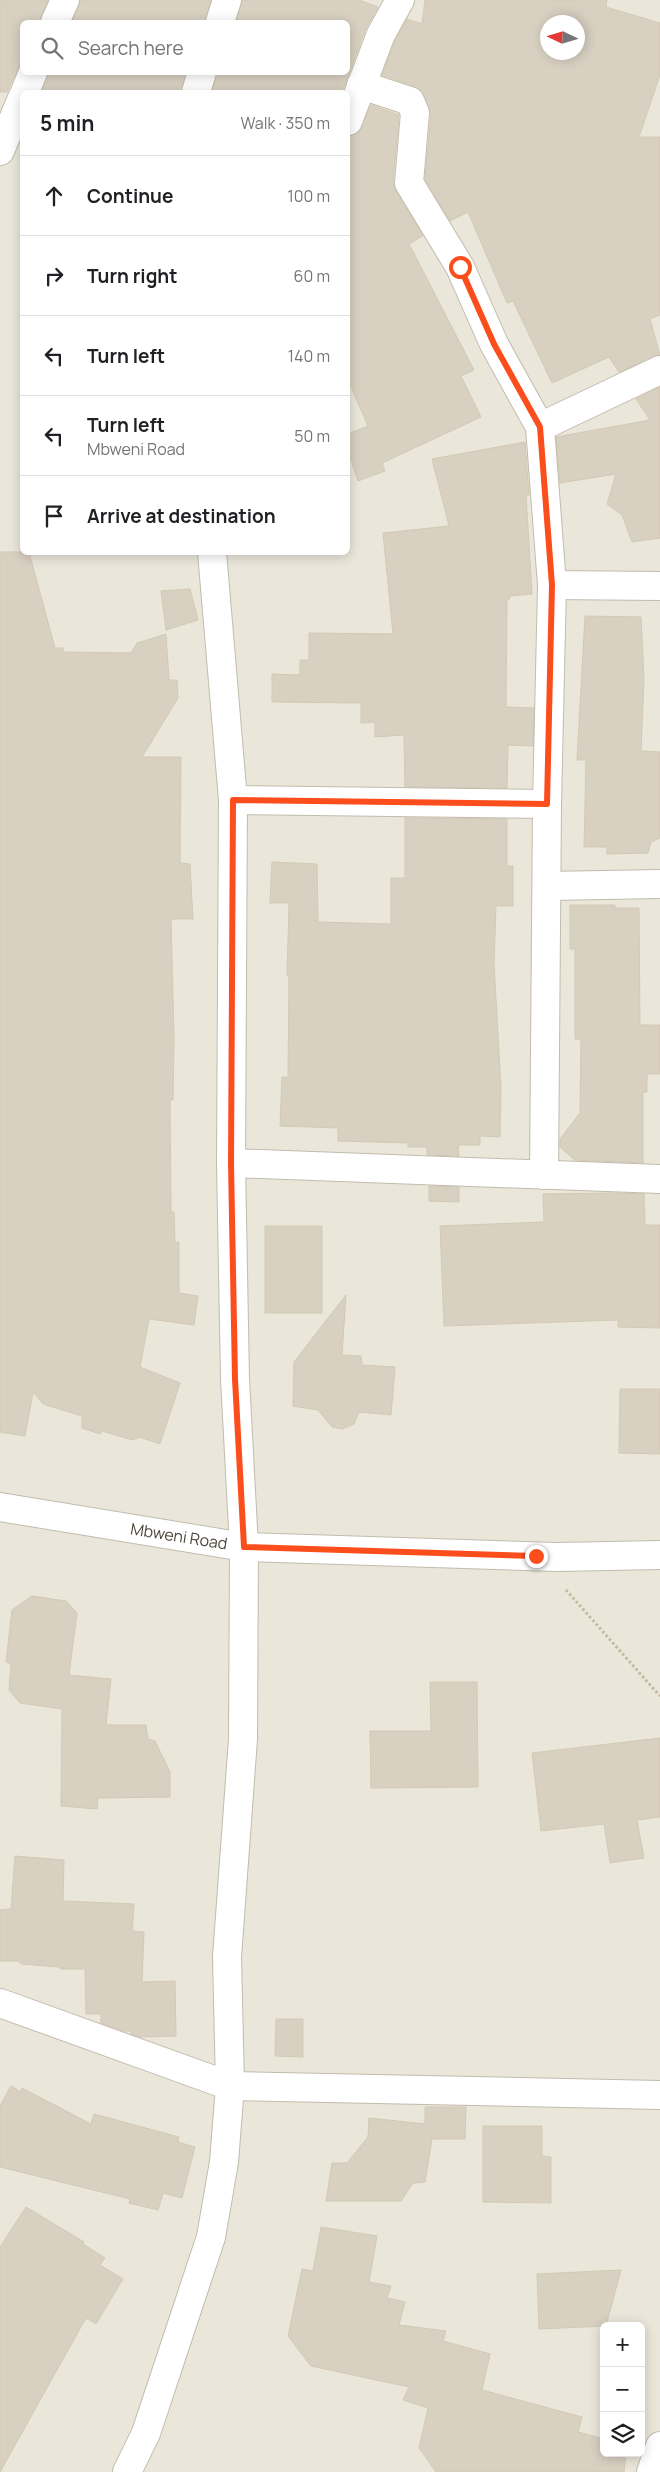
<!DOCTYPE html>
<html lang="en">
<head>
<meta charset="utf-8">
<style>
	:root { --surface:#fff; --page:#f2f2f2; --text:#202124; --muted:#757577; --line:#e0e0e0 }
	body { margin:0; font-family:Manrope,sans-serif; background:var(--page); color:var(--text) }
	.controls { position:absolute; right:15px; bottom:15px; display:grid; overflow:hidden; border-radius:8px; box-shadow:0 2px 12px #0003 }
	.controls button { width:45px; height:45px; display:grid; place-items:center; padding:0; border:0; border-bottom:1px solid var(--line); background:var(--surface); color:var(--text); font:25px sans-serif }
	.compass { position:absolute; left:540px; top:15px; width:45px; height:45px; border-radius:50%; background:var(--surface); box-shadow:0 2px 12px #0003; rotate:274deg }
	.stop { position:absolute; width:15px; height:15px; margin:-11px; border:4px solid #fc4e1d; border-radius:50%; background:#fff }
	.stop.end { background:#fc4e1d; border-color:#fff; box-shadow:0 1px 5px #0008 }
	.list { margin:0; padding:0; list-style:none }
	h2 { display:flex; justify-content:space-between; align-items:center; height:65px; margin:0; padding:0 20px; font-size:21px }
	h2 small { font-size:16px; font-weight:400; color:var(--muted) }
	.list li { display:grid; grid-template-columns:32px 1fr auto; gap:15px; align-items:center; box-sizing:border-box; height:80px; padding:0 20px; border-top:1px solid var(--line) }
	.list b { display:block; font-size:19px; white-space:nowrap }
	.list p { margin:0; font-size:16px; white-space:nowrap; color:var(--muted) }
	.list em { font-size:16px; font-style:normal; color:var(--muted) }
	.icon { flex:none; width:28px; height:28px; fill:none; stroke:currentColor; stroke-width:2; stroke-linecap:round; stroke-linejoin:round }
	.map { position:relative; flex:none; width:660px; height:2472px; overflow:hidden }
	.search { position:absolute; background:var(--surface); box-shadow:0 2px 12px #0003; left:20px; top:20px; width:330px; height:55px; display:flex; align-items:center; gap:12px; box-sizing:border-box; padding:0 18px; border-radius:8px; color:var(--muted); font-size:19px }
	.panel { position:absolute; background:var(--surface); box-shadow:0 2px 12px #0003; left:20px; top:90px; width:330px; height:465px; border-radius:8px }
	.map>svg:first-child { display:block }
</style>
</head>
<body>
<div class="map">
<svg width="660" height="2472" viewBox="0 0 660 2472">
	<rect width="100%" height="100%" fill="#f6f4ec"/>
	<path fill="#eae6da" fill-rule="evenodd" d="M0,0H660V2472H0ZM22,22H348V72H22ZM548,22H578V52H548ZM22,92H348V552H22ZM604,2326H641V2453H604Z"/>
	<g fill="#d8d0c1" stroke="#d3c9b4" fill-rule="evenodd">
		<path d="M0,0H48L40,22H22V61L7,92H0Z"/>
		<path d="M80,0H211L205,22H72Z"/>
		<path d="M242,0H359L378,7L366,28L342,92H212L217,72H348V22H236Z"/>
		<path d="M425,0H607L606,7L660,23V75L639,137H660V315L650,319L660,355L619,372L609,357L552,383L513,301L507,303L468,212L450,221L425,179L431,114L424,95L415,86L382,75L395,41L407,19L422,24ZM548,22H578V52H548Z"/>
		<path d="M48,72H186L181,92H42Z"/>
		<path d="M371,105L399,115L393,182L396,191L423,236L409,244L474,370L461,376L481,417L382,463L385,471L358,481L348,451V434L368,426L348,380V136L358,133Z"/>
		<path d="M660,387V538L632,542L622,515L607,504L616,474L560,483L556,437L650,420L636,399Z"/>
		<path d="M525,442L529,495H526L532,594L509,596L510,599H507L506,707L534,708L533,746L508,745L507,788L405,787L404,735L375,737V722L361,723V703L272,702V674L300,675V660H309V633L393,634L383,533L449,526L432,459Z"/>
		<path d="M0,552H29L55,648H63V652L131,653L137,643L166,634L169,680H177L178,698L142,757H181L180,863L190,864L193,919H171L174,1037L173,1100H170L171,1212H174L175,1243L179,1242V1293L198,1296L194,1325L149,1319L140,1367L180,1383L160,1444L140,1437L132,1440L102,1431L100,1434L82,1428V1416L43,1404L33,1392L25,1436L0,1432Z"/>
		<path d="M190,589L198,620L166,630L161,591Z"/>
		<path d="M585,616L641,617L644,680L641,751L660,752V838L651,842L648,853L607,854V847H584L586,760H577Z"/>
		<path d="M405,818L507,819V866H513V906H496L494,964L501,1087L500,1137L480,1136V1145H458L459,1156L427,1155V1147H408V1143L338,1141V1128L280,1126L282,1077H288L289,976H287L289,903H270L272,862L317,864L318,922L391,924V878H405Z"/>
		<path d="M570,905H615V908H639L640,1025H660V1074H647V1092H643V1163L575,1160L560,1147V1139L580,1113L581,1039H575V949H570Z"/>
		<path d="M429,1186L459,1187V1202L429,1201Z"/>
		<path d="M614,1193L644,1194L645,1225H660V1328L618,1327V1320L444,1326L440,1226L544,1222L543,1194Z"/>
		<rect x="265" y="1226" width="57" height="87"/>
		<path d="M346,1295L342,1355L361,1356L362,1365L395,1367L391,1415L359,1412L354,1424L342,1429L332,1427L318,1410L293,1406L294,1362Z"/>
		<path d="M620,1389H660V1454L619,1453Z"/>
		<path d="M32,1596L66,1601L77,1613L69,1675L111,1679L106,1725H146L148,1739L155,1741L170,1772V1797L98,1798L97,1809L61,1806L62,1709L20,1703L9,1690L11,1664L6,1662L12,1610Z"/>
		<path d="M430,1682H477L478,1787L371,1788L370,1731H431Z"/>
		<path d="M660,1738V1817L637,1820L644,1858L610,1863L604,1824L541,1831L532,1753Z"/>
		<path d="M15,1856L64,1860L63,1901L134,1904L132,1931L144,1932L142,1982L175,1981L176,2036L140,2037L131,2034V2031H124L101,2023V2014H86L85,1969H60V1967L22,1964L18,1961H0V1910L11,1909Z"/>
		<path d="M276,2019H303V2057L275,2056Z"/>
		<path d="M11,2086L21,2092L22,2088L91,2124L94,2114L179,2137L178,2142L195,2147L182,2198L163,2193L158,2210L129,2203L130,2199L0,2167V2106Z"/>
		<path d="M425,2107H466L465,2139H432L425,2182L413,2183L401,2201H326L332,2163H347L368,2137L369,2118L425,2124Z"/>
		<path d="M483,2126H542V2156L551,2157V2203L483,2202Z"/>
		<path d="M26,2207L84,2242L83,2244L105,2258L100,2265L123,2279L96,2324L86,2318L0,2472V2247Z"/>
		<path d="M321,2227L377,2236L369,2282L391,2286L387,2298L405,2302L399,2325L446,2331L443,2341L490,2354L482,2390L582,2417L578,2432L604,2439V2453H626L624,2472H436L419,2448L428,2408L403,2400L409,2387L311,2366L288,2336L302,2269L313,2271Z"/>
		<path d="M621,2270L606,2326L539,2329L537,2274Z"/>
	</g>
	<g fill="none" stroke-linecap="round" stroke-linejoin="round">
		<g stroke="#c2bcae" stroke-width="30">
			<g id="minor">
				<path d="M55,22L65,0"/>
				<path d="M220,22L227,0"/>
				<path d="M361,85L410,101L415,113L409,183L460,267L494,344L540,427L552,585L547,804L544,1175"/>
				<path d="M25,92L33,72"/>
				<path d="M196,92L202,72"/>
				<path d="M348,121L381,34L400,0"/>
				<path d="M0,151L22,98"/>
				<path d="M540,427L660,370"/>
				<path d="M552,585L660,586"/>
				<path d="M233,800L547,804"/>
				<path d="M547,886L660,884"/>
				<path d="M231,1163L660,1179"/>
				<path d="M0,2003L230,2086L660,2095"/>
				<path d="M127,2472L146,2433L211,2237L224,2162L230,2086L227,1957L243,1739L244,1547L235,1379L231,1163L233,800L212,552"/>
				<path d="M651,2472L660,2446"/>
			</g>
		</g>
		<g stroke="#c2bcae" stroke-width="30">
			<path id="tertiary" d="M0,1507L244,1547L557,1557L660,1555"/>
		</g>
		<path stroke="#c4b99f" stroke-width="3" stroke-dasharray="2.5 2.5" stroke-linecap="butt" d="M566,1590L660,1696"/>
		<use href="#minor" stroke="#fff" stroke-width="28"/>
		<use href="#tertiary" stroke="#fff" stroke-width="28"/>
	</g>
	<g fill="none" stroke-linecap="round" stroke-linejoin="round">
		<path stroke="#fc4e1d" stroke-width="6" d="M460,267L494,344L540,427L552,585L547,804L233,800L231,1163L235,1379L244,1547L536,1556"/>
	</g>
	<g text-anchor="middle" stroke-width="4" stroke-linejoin="round" paint-order="stroke">
		<g font-size="16" fill="#4b4539" stroke="#fff">
			<text transform="translate(179 1536) rotate(9)" y="6">Mbweni Road</text>
		</g>
	</g>
</svg>
<div class="controls">
<button>+</button>
<button>−</button>
<button><svg class="icon" aria-label="layers" viewBox="0 0 24 24"><path d="M12 4l9 5-9 5-9-5zM3 14l9 5 9-5"/></svg></button>
</div>
<svg class="compass" viewBox="-18 -18 36 36"><path d="M0-13l5 13h-10z" fill="#e53935"/><path d="M0 13l5-13h-10z" fill="#757577"/></svg>
<div class="stop" style="left:460px;top:267px"></div>
<div class="stop end" style="left:536px;top:1556px"></div>
<div class="search"><svg class="icon" aria-label="search" viewBox="0 0 24 24"><circle cx="10" cy="10" r="6"/><path d="M15 15l6 6"/></svg>Search here</div>
<section class="panel">
<h2>5 min<small>Walk · 350 m</small></h2>
<ul class="list">
<li><svg class="icon" aria-label="ahead" viewBox="0 0 24 24"><path d="M12 20V5M6 11l6-6 6 6"/></svg><div><b>Continue</b></div><em>100 m</em></li>
<li><svg class="icon" aria-label="right" viewBox="0 0 24 24"><path d="M7 20v-9h11M14 6l5 5-5 5"/></svg><div><b>Turn right</b></div><em>60 m</em></li>
<li><svg class="icon" aria-label="left" viewBox="0 0 24 24"><path d="M17 20v-9H6M10 6l-5 5 5 5"/></svg><div><b>Turn left</b></div><em>140 m</em></li>
<li><svg class="icon" aria-label="left" viewBox="0 0 24 24"><path d="M17 20v-9H6M10 6l-5 5 5 5"/></svg><div><b>Turn left</b><p>Mbweni Road</p></div><em>50 m</em></li>
<li><svg class="icon" aria-label="arrive" viewBox="0 0 24 24"><path d="M6 21V4h12l-3 4 3 4H6"/></svg><div><b>Arrive at destination</b></div></li>
</ul>
</section>
</div>
</body>
</html>
